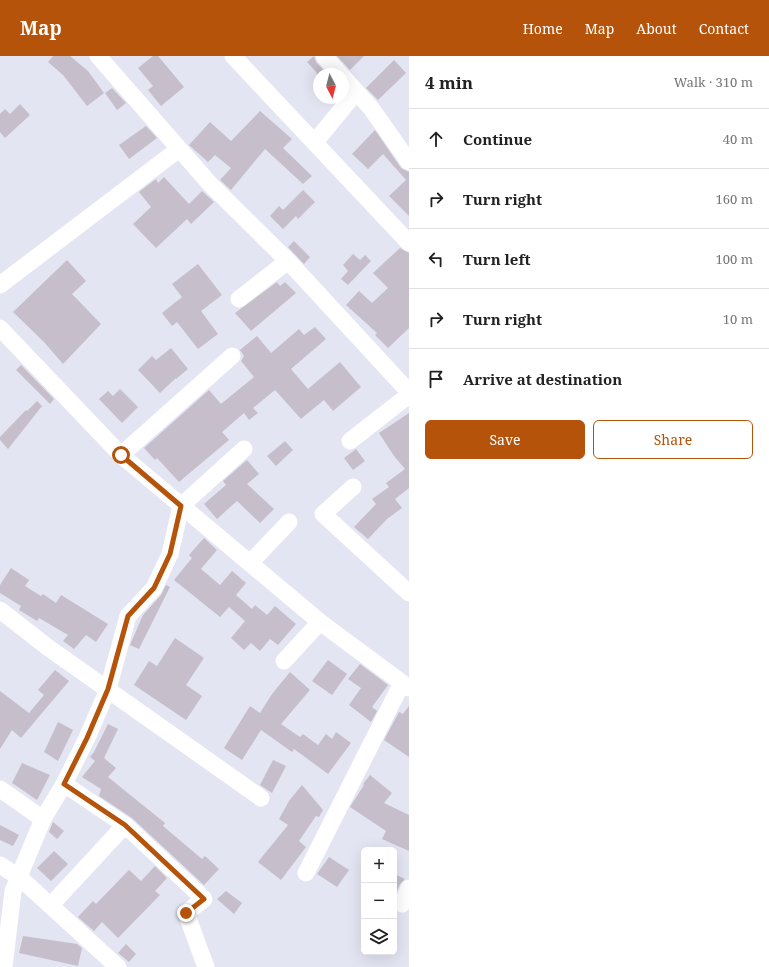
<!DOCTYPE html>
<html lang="en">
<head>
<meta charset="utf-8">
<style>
	:root { --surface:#fff; --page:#f6f6f6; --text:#222; --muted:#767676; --line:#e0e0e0; --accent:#b45309 }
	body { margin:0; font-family:"Noto Serif",serif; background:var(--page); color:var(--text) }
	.controls { position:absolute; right:12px; bottom:12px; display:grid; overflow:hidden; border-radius:6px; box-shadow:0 4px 16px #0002 }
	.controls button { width:36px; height:36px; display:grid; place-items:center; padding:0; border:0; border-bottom:1px solid var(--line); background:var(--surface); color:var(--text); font:20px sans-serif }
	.compass { position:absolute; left:313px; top:12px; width:36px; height:36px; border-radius:50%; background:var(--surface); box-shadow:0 4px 16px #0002; rotate:173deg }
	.stop { position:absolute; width:12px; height:12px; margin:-9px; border:3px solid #b45309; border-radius:50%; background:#fff }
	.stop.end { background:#b45309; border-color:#fff; box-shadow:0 1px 4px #0008 }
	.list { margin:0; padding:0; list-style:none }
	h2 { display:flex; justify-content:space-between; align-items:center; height:52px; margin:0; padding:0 16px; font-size:17px }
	h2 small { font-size:13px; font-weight:400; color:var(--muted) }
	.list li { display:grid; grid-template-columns:26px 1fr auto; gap:12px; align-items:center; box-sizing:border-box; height:60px; padding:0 16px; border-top:1px solid var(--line) }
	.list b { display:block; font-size:15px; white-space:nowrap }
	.list em { font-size:13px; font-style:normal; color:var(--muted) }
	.actions { display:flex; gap:8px; padding:12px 16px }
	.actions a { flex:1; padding:9px 0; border:1px solid var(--accent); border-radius:6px; text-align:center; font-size:14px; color:var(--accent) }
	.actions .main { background:var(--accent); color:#fff }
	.icon { flex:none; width:22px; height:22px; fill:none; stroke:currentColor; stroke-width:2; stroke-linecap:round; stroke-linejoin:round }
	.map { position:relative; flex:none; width:409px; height:911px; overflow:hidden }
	header { display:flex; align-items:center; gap:24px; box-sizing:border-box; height:56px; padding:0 20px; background:var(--accent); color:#fff }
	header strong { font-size:19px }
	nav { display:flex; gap:22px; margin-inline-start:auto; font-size:14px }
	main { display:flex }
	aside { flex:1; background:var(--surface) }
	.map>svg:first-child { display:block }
</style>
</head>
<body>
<header>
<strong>Map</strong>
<nav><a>Home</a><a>Map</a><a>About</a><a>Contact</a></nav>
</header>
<main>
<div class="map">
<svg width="409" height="911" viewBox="0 0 409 911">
	<rect width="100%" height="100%" fill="#e4e5f3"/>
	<g fill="#c6becb">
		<path d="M53,0H70L88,15L104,37L87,50L63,19L48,6Z"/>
		<path d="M153,0H158L184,31L161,50L148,34L153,30L138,12Z"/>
		<path d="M314,0L316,6L327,18H316L317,17L307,6Z"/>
		<path d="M337,0H364L350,14Z"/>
		<path d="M394,4L406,17L378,44L366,32Z"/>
		<path d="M112,32L126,47L117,54L105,37Z"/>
		<path d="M20,48L30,59L5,82L0,76V58L5,53L10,58Z"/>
		<path d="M260,55L292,83L283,92L312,120L303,128L265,93L231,134L220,124L231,112L215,99L208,106L189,89L210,66L231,85Z"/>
		<path d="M146,70L157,82L129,103L119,89Z"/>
		<path d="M375,74L401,112L409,116V160L389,140L406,124L383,98L368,113L352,98Z"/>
		<path d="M164,121L189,148L202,135L214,146L191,168L187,163L156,192L133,168L151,151L139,136L156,123L158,127Z"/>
		<path d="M303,134L315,146L298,163L296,160L283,173L270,160L279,150L283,154Z"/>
		<path d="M294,185L310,201L304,208L288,191Z"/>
		<path d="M400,192L409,197V272L388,292L375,279L377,277L346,249L359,235L372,247L388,232L373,217Z"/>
		<path d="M353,198L360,204L365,199L371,205L348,229L341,223L348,215L343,209Z"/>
		<path d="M67,204L86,225L72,238L101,268L63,308L44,286L13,256Z"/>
		<path d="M198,208L222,239L201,255L218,278L198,293L177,266L172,270L162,257L182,241L172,228Z"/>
		<path d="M277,226L280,230L285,226L296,237L251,275L235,257Z"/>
		<path d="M315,271L326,283L291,313L308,333L340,306L361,331L333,355L324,344L301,363L275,334L253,352L258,357L249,364L244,357L222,376L229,384L179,426L157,402L155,404L144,392L209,334L221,348L254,321L241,305L244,300L240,294L257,280L271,297L299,273L304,279Z"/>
		<path d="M171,292L188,313L176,323V322L160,337L138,314L152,300L156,304Z"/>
		<path d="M21,309L54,343L50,348L16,314Z"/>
		<path d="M120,333L138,351L122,367L99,343L108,335L113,340Z"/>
		<path d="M37,345L42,350L8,393L0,384V381L26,354L27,355Z"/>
		<path d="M409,357V432L395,443L402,452L387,463L368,483L354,471L376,448L372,443L389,431L386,427L405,413L394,400L379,377Z"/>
		<path d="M285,385L293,394L276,410L267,400Z"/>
		<path d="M356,393L365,405L353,414L344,402Z"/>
		<path d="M247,404L259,418L247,428L274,453L260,467L237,445L217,463L204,448L226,429L223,425Z"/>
		<path d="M204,482L217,494L201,513L220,529L232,515L246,527L236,539L252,553L255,549L267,559L275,550L296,568L278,589L270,583L260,595L251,587L244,594L231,582L245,565L229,551L220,561L174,524L192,502L189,499Z"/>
		<path d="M11,512L29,524L25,530L41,540L43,538L56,547L61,539L108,568L96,586L86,579L74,593L63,585L68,579L39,562L37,565L19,554L21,550L0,537V529Z"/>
		<path d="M166,529L170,531L139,593L130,589L143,559L161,539Z"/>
		<path d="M175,582L204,602L186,629L202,640L186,664L134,629L149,605L157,610Z"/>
		<path d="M328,604L347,618L332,639L312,625Z"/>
		<path d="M360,608L388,629L372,651L377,655L371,666L349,649L361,632L348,623Z"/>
		<path d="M55,614L69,625L21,682L12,674L0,693V635L29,657L44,639L38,634Z"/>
		<path d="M290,616L310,634L281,668L300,681L303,678L318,689L326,678L332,683L336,676L351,687L328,718L294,693L292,696L261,674L242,704L224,692L250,650L260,657L272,638Z"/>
		<path d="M409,650V701L384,684L399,656L403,658Z"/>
		<path d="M58,666L73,674L58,705L44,696Z"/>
		<path d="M108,668L118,673L104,702L116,712L108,721L165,767L163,770L202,803L205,800L219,813L204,829L132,762L99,740L101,733L82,721L95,705L90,701L94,696Z"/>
		<path d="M273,704L286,710L272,737L260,729Z"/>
		<path d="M22,707L50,719L37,744L12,727Z"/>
		<path d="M370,719L392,737L384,747L409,759V795L382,783L386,775L350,751L364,729L363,728Z"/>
		<path d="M302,729L323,754L319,761L316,760L299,785L306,791L281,824L258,806L288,769L279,763L289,745Z"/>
		<path d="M53,766L64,775L57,783L49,776Z"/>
		<path d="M0,769L19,779L13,790L0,784Z"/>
		<path d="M54,795L68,808L51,825L37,812Z"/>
		<path d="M329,801L349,814L337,831L317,818Z"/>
		<path d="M155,810L167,822L155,835L160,839L118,882L102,866L94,875L78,861L93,845L96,848L129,814L141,825Z"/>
		<path d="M394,818L405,823L400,828L394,841Z"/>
		<path d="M226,835L242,847L234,858L217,843Z"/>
		<path d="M23,880L77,888L82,892L78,910L19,897Z"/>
		<path d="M126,888L136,898L129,906L118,897Z"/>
	</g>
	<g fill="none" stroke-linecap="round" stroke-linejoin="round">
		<g stroke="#fff" stroke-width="17">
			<path d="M98,0L210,128L288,205L409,336"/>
			<path d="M233,0L409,187"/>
			<path d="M324,0L340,18"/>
			<path d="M343,21L371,52L409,106"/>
			<path d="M315,86L356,36"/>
			<path d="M0,229L179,93"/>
			<path d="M239,243L288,205"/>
			<path d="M0,272L121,399L320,566L409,632"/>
			<path d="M350,385L409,339"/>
			<path d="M121,399L232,300"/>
			<path d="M353,431L323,458L409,537"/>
			<path d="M250,507L289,466"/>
			<path d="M0,554L46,590L261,742"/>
			<path d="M284,605L320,566"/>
			<path d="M64,728L125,769L204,843L186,857L206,911"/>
			<path d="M0,733L43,763"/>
			<path d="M0,809L19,821L118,911"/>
			<path d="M306,817L402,627"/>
			<path d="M402,848L409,832"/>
			<path d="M51,849L125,769"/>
			<path d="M4,911L13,835L43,763L64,728L87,682L108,633L128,560L154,532L170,498L181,450L244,393"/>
		</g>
	</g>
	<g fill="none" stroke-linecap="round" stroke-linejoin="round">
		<path stroke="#b45309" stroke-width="5" d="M121,399L181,450L170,498L154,532L128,560L108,633L87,682L64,728L125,769L204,843L186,857"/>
	</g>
</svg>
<div class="controls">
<button>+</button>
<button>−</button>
<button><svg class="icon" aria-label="layers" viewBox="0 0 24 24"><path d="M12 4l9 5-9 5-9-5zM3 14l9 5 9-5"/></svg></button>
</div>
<svg class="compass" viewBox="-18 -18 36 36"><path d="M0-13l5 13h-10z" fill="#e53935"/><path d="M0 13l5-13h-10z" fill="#767676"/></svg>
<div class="stop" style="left:121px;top:399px"></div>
<div class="stop end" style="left:186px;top:857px"></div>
</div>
<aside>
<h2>4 min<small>Walk · 310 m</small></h2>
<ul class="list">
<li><svg class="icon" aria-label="ahead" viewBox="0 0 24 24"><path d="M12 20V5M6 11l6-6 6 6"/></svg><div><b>Continue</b></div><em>40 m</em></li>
<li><svg class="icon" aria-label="right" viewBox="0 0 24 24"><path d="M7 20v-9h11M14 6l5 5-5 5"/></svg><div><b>Turn right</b></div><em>160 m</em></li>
<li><svg class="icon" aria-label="left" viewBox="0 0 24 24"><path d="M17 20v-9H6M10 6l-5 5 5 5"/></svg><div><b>Turn left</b></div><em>100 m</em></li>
<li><svg class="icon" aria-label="right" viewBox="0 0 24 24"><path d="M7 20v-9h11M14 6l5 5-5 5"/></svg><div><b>Turn right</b></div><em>10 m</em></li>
<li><svg class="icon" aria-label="arrive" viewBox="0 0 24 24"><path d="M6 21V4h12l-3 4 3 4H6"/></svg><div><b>Arrive at destination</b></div></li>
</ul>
<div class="actions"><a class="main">Save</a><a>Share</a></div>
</aside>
</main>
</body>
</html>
